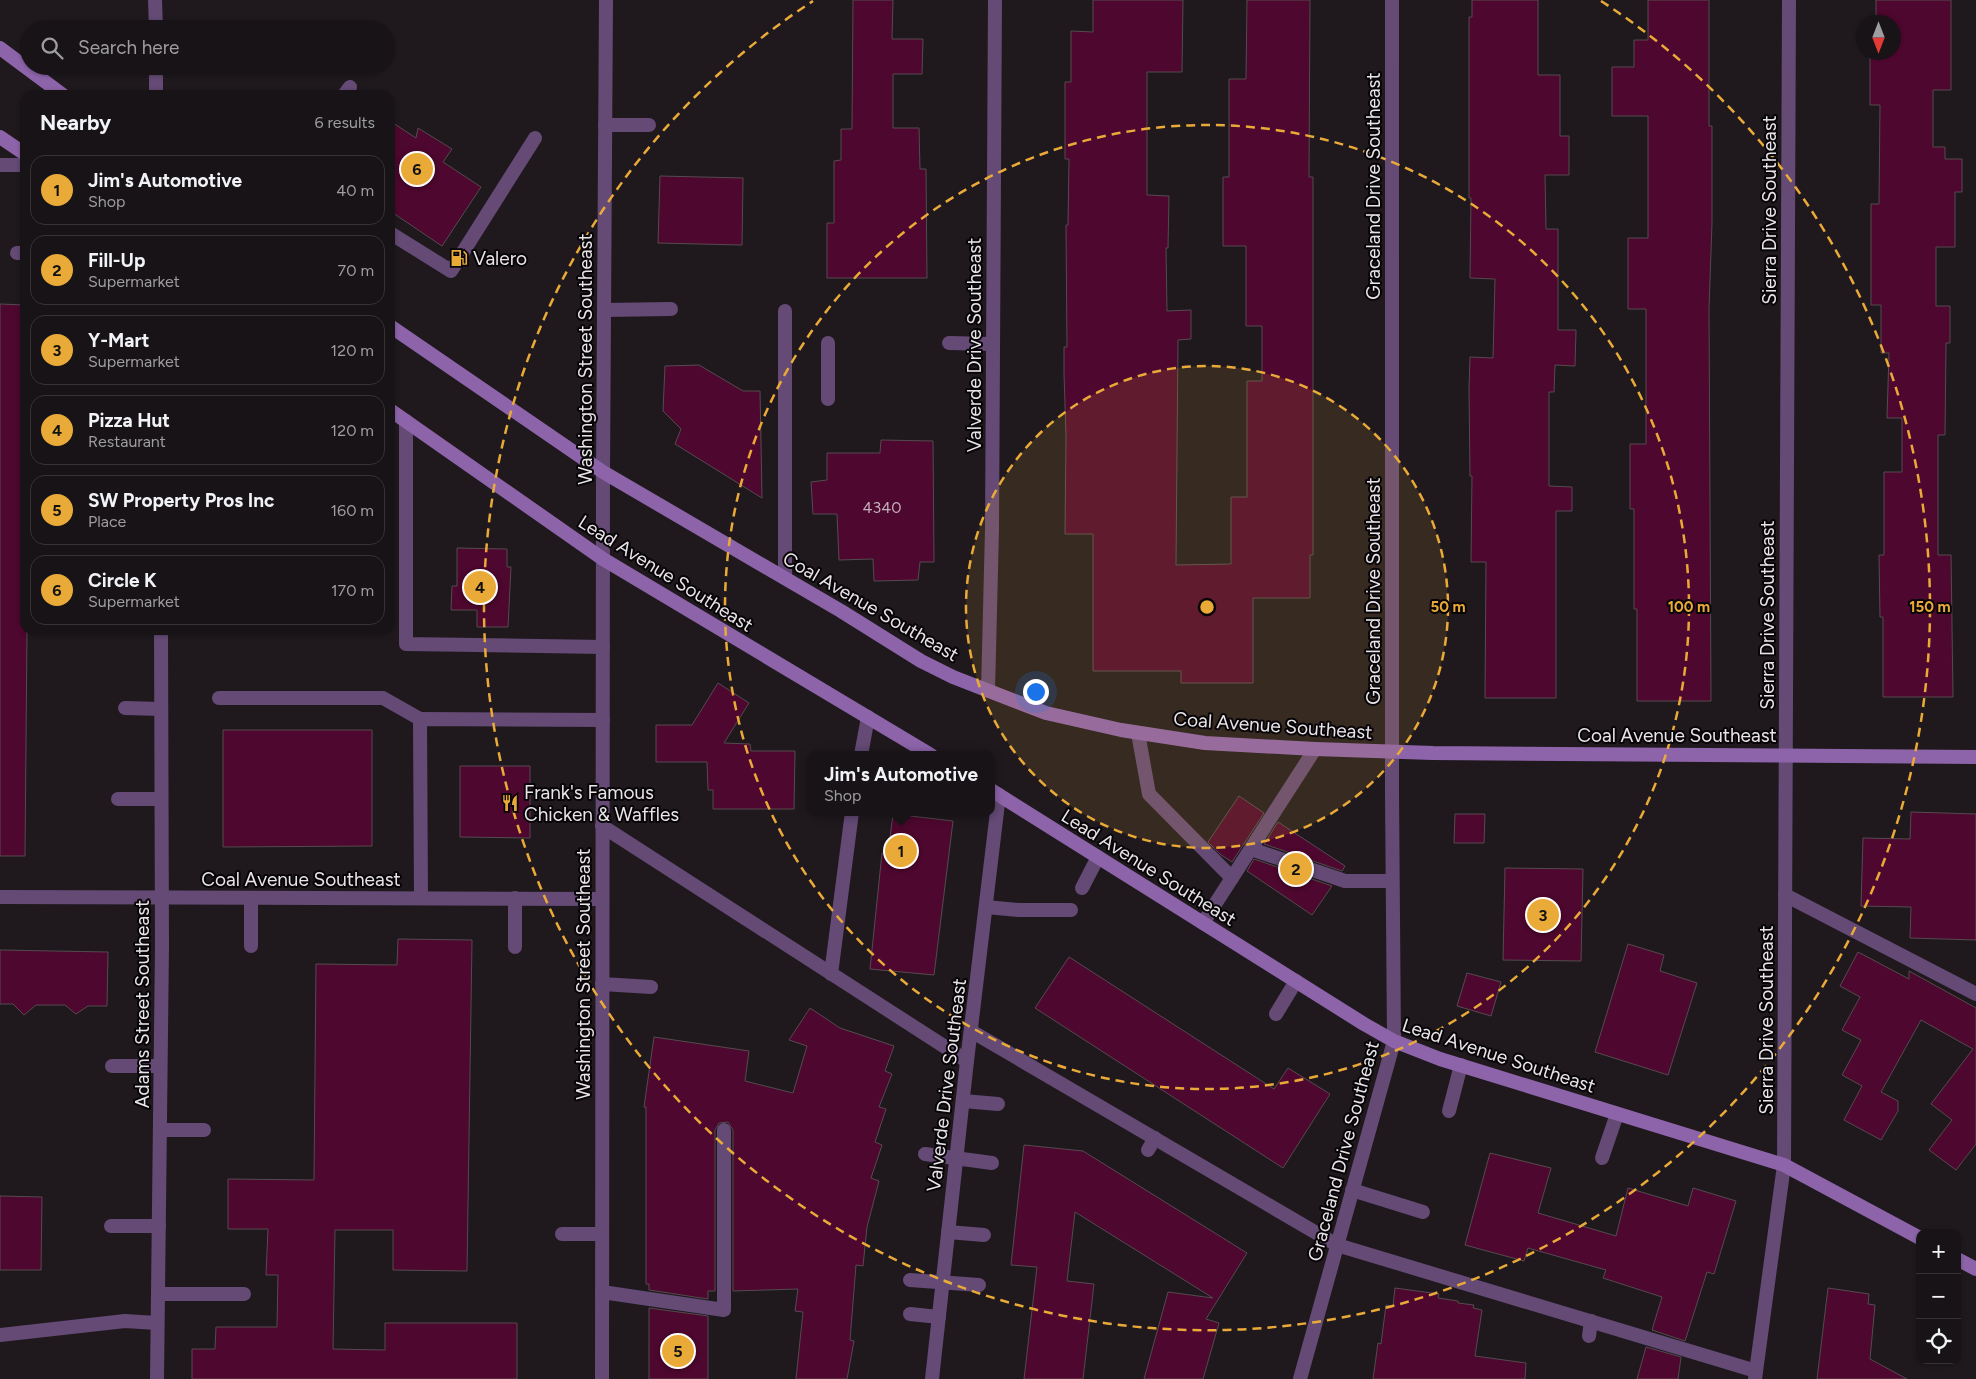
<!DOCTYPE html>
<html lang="en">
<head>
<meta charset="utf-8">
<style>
	:root { --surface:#171316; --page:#242023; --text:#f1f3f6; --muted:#9e9ea1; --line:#363235; --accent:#eaaa38 }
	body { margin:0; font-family:Figtree,sans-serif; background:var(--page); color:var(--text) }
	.controls { position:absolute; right:15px; bottom:15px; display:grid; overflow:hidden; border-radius:10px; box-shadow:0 1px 4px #0004 }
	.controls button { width:45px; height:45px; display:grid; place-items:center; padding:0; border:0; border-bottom:1px solid var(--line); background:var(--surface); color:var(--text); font:25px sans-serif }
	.compass { position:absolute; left:1856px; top:15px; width:45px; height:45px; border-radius:50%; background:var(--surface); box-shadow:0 1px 4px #0004; rotate:180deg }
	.you { position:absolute; left:1035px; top:691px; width:18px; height:18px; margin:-12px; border:4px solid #fff; border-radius:50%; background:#1a73e8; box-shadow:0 0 0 8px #1a73e833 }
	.badge { display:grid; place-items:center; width:32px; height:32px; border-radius:50%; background:var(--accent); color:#111; font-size:16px; font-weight:700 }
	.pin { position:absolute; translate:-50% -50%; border:2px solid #fff; box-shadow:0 1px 5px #0006 }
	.popup { position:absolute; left:807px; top:751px; width:188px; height:65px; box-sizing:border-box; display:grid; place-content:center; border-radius:10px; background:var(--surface); filter:drop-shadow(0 1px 4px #0005); font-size:16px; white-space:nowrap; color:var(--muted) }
	.popup b { font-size:19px; color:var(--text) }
	.popup::after { content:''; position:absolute; left:50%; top:100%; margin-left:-10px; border:10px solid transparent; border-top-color:var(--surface) }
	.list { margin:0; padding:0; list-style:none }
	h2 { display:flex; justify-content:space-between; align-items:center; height:65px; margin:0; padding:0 20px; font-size:21px }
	h2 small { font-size:16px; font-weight:400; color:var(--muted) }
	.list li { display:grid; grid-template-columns:32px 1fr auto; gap:15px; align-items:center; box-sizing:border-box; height:70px; margin:0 10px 10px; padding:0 10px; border:1px solid var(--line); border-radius:15px }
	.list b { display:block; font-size:19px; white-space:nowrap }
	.list p { margin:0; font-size:16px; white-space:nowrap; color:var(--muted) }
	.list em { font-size:16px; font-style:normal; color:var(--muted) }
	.icon { flex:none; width:28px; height:28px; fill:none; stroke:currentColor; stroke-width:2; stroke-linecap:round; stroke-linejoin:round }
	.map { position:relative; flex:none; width:1976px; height:1379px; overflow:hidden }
	.search { position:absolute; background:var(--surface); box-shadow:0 1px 4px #0004; left:20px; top:20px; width:375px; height:55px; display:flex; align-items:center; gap:12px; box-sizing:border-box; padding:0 18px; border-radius:28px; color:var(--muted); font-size:19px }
	.panel { position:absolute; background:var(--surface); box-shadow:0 1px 4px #0004; left:20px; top:90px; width:375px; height:545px; border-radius:15px }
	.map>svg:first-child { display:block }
</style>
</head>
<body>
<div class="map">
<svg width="1976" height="1379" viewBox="0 0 1976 1379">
	<rect width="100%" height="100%" fill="#1f191e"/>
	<g fill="#4e072e" stroke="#544b4f">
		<path d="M853,0H893L892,39H923L922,74H893V128H919L920,169H926L927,278H827V223H834V161L841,160V129H852Z"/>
		<path d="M1093,0H1183L1182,72H1147V195L1169,196L1168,248H1166L1167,311L1191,310V339L1178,340L1176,565L1231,564V497H1247V381H1262V326H1246V246H1223V177H1229V79H1246L1247,0H1310L1309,177H1313V555H1310V598H1253V683H1181V671H1093V534H1065L1066,437L1064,373V347H1067L1066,225H1068L1069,159H1065V82H1071V31L1093,32Z"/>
		<path d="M1472,0H1538V75H1560V136H1569V175H1545L1546,229H1558V330H1576L1575,366L1555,365L1554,392H1549V486L1572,487V511H1556V698H1485L1486,562H1471L1472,476H1470L1469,389L1470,357L1493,358L1495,279L1470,278L1471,198H1469V17H1472Z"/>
		<path d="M1648,0H1709V126H1712V223L1709,309L1711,701H1637V609H1634V509H1630V444H1646V309H1628V238H1648V116H1612V67H1634V40H1648Z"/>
		<path d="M1876,0H1951V90H1933V147H1945V159H1962V192H1955V247H1936V306H1950V343H1946L1945,435H1938V555H1951L1953,697H1883V617H1880L1879,555H1884V472H1902V418H1887L1889,353H1881V305H1871V204H1879L1880,105H1870V52H1894V22H1876Z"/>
		<path d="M390,121L416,138L418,128L452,149L443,162L481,187L442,246L390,211Z"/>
		<path d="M660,176L743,178L742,245L658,243Z"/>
		<path d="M0,304L25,305V630H27L25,856H0Z"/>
		<path d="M699,365L743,391H760L762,498L675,444L681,429L663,411L665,366Z"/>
		<path d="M881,440L933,441L934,562H920L918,580L874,581L873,559L839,560L837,514H813L811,482L827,480V453H880Z"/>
		<path d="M457,548L507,549V567H511L508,627H477V610H451L452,586H457Z"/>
		<path d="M718,683L749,703L724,743L750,744L751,751H795L794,809H713V790H708L707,762H656V725H692Z"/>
		<path d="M223,730H372V846L223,847Z"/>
		<path d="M460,766H530V838L460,837Z"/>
		<path d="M1239,796L1264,813L1232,862L1220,854L1208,842Z"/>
		<path d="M1911,812L1976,814V940L1910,938L1911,907L1861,906L1863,838L1910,839Z"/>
		<path d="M893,814L953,821L934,975L870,969L882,853H888Z"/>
		<path d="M1455,814H1485L1484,843H1454Z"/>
		<path d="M1278,822L1345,866L1342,871L1264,844Z"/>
		<path d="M1254,859L1332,886L1312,915L1247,871Z"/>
		<path d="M1505,868L1583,869L1581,961L1503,960Z"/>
		<path d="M398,939L472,940L467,1271L393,1270V1230H335L333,1349L385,1350V1323H517V1379H192V1349H215L216,1327H277L278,1275H266L268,1229H228V1179L314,1180L316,964L397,965Z"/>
		<path d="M1628,944L1664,955L1660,971L1697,983L1668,1075L1595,1052Z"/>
		<path d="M0,950L108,952L107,1006H88L76,1014L65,1005H36L24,1015L13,1004H0Z"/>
		<path d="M1858,952L1909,979V971L1976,1008V1144L1956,1170L1929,1150L1952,1120L1931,1104L1973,1049L1921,1020L1881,1092L1898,1101V1111L1881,1140L1844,1120L1862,1086L1842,1075L1861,1040L1842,1030L1860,997L1840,986Z"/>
		<path d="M1069,957L1274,1089L1288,1068L1330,1094L1283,1168L1035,1008Z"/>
		<path d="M1467,973L1501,982L1491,1016L1457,1006Z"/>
		<path d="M810,1008L840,1028L894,1046L885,1071L892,1074L879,1107L886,1109L875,1142L882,1145L871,1178L879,1181L867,1227L863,1266L856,1265L850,1340L854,1341L847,1379H796L803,1312L795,1311L798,1289L733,1291V1130L728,1122L719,1123L715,1130V1291H708V1299L649,1290V1284H646V1107H644L654,1037L749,1051L745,1081L793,1093L807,1046L789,1040Z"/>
		<path d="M1024,1145L1083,1151L1247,1253L1206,1319L1219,1323L1203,1379H1144L1168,1292L1213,1298L1075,1212L1067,1281L1094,1284L1083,1379H1024L1037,1267L1011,1265Z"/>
		<path d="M1490,1153L1551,1168L1538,1213L1616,1236L1628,1188L1688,1206L1693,1188L1736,1201L1714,1274L1707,1272L1685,1341L1652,1330L1662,1297L1603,1278L1606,1270L1528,1248L1524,1261L1465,1245Z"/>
		<path d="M0,1196L42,1197L41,1270H0Z"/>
		<path d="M1395,1288L1439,1294L1438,1298L1458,1301V1303L1474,1305L1473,1308L1482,1310L1475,1356L1526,1363L1525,1379H1373L1378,1343L1381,1344L1386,1305L1393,1306Z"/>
		<path d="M1828,1288L1869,1294L1868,1304L1875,1305L1870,1359L1907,1379H1817Z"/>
		<path d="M649,1308L708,1316V1379H649Z"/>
		<path d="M1646,1347L1681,1357L1678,1379H1637Z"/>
	</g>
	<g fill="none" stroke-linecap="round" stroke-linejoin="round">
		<g stroke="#644a75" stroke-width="14">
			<path d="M344,95L350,87"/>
			<path d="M605,125H649"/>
			<path d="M390,233L451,271L535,138"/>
			<path d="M17,253H25"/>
			<path d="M604,310L671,309"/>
			<path d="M828,343V399"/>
			<path d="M949,343L993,344"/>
			<path d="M406,421V644L603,647"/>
			<path d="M785,578V311"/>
			<path d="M219,698H383L420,719"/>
			<path d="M125,708L161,709"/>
			<path d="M1138,733L1149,794L1232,878"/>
			<path d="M861,755L868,717"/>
			<path d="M118,799H161"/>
			<path d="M602,826L967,1061"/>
			<path d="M1251,849L1345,881H1392"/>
			<path d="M1082,888L1098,857"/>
			<path d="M1785,895L1976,994"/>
			<path d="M251,898V946"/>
			<path d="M421,898L420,719L603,720"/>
			<path d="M515,898V947"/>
			<path d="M986,907L1019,910H1071"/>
			<path d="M1203,923L1315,749"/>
			<path d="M831,974L852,812"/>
			<path d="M602,984L651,987"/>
			<path d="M1276,1014L1296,981"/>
			<path d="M971,1031L1337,1245L1756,1371"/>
			<path d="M112,1066H160"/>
			<path d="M963,1101L998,1104"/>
			<path d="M1449,1111L1461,1065"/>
			<path d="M160,1130H204"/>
			<path d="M1148,1150L1155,1138"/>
			<path d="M925,1154L992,1163"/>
			<path d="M1602,1158L1617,1114"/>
			<path d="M1352,1190L1423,1212"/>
			<path d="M111,1226H159"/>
			<path d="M948,1232L984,1235"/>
			<path d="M562,1234H602"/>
			<path d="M910,1280L979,1285"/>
			<path d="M602,1292L724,1310V1130"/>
			<path d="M158,1294H244"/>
			<path d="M910,1314L939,1317"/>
			<path d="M0,1335L125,1321L157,1323"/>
			<path d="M1589,1336L1591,1321"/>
		</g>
		<g stroke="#644a75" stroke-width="14">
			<path d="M155,0L156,29"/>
			<path d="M156,66V95"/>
			<path d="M0,165H25"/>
			<path d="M603,472L606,0"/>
			<path d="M988,691L992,529L995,0"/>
			<path d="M0,897L602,899"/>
			<path d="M157,1379L162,946L161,630"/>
			<path d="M932,1379L967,1061L999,795"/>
			<path d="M1300,1379L1394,1041L1392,793V0"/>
			<path d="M1755,1379L1784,1165L1789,0"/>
		</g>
		<path stroke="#644a75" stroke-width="14" d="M602,1379L603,472"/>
		<g stroke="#8d64aa" stroke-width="14">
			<path d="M0,48L63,95"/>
			<path d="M0,137L25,154"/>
			<path d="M390,326L603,472L841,611L921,661L953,677L1046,713L1121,730L1205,743L1315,749L1433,753L1976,757"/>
			<path d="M390,410L603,559L931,755"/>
			<path d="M991,790L1364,1024L1394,1041L1440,1059L1784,1165L1920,1238"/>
			<path d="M1957,1259L1976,1269"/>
		</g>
	</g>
	<circle cx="1207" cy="607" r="241" fill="#eaaa38" fill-opacity=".12"/>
	<g fill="none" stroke="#eaaa38" stroke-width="2.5" stroke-dasharray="9 6">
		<circle cx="1207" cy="607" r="241"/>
		<circle cx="1207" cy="607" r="482"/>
		<path d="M1601 1A723 723 0 1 1 813 1"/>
	</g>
	<defs>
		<g id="fuel-bare" transform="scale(1.35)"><path d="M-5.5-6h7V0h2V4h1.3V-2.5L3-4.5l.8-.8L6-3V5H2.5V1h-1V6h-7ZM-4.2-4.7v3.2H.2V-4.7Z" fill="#eaaa38" stroke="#070507" stroke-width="2.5" paint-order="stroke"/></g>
		<g id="restaurant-bare" transform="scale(1.35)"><path d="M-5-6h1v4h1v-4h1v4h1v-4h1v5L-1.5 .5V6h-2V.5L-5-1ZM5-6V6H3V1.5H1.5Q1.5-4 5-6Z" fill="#eaaa38" stroke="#070507" stroke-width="2.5" paint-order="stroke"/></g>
	</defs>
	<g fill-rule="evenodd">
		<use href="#fuel-bare" x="459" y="258"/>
		<use href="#restaurant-bare" x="510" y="803"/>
	</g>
	<g text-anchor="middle" stroke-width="4" stroke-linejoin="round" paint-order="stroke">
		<g font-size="16" fill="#c2adba">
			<text x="882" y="513">4340</text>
		</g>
		<g font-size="19" fill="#e9e4e8" stroke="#070507">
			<text transform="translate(1373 186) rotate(-90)" y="7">Graceland Drive Southeast</text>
			<text transform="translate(1769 210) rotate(-90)" y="7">Sierra Drive Southeast</text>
			<text transform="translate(974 345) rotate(-90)" y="7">Valverde Drive Southeast</text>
			<text transform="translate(585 359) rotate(-90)" y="7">Washington Street Southeast</text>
			<text transform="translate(666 573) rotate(32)" y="7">Lead Avenue Southeast</text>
			<text transform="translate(1373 591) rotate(-90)" y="7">Graceland Drive Southeast</text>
			<text transform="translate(871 606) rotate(30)" y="7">Coal Avenue Southeast</text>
			<text transform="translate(1767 615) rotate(-90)" y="7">Sierra Drive Southeast</text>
			<text transform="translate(1273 725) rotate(4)" y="7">Coal Avenue Southeast</text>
			<text x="1677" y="742">Coal Avenue Southeast</text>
			<text transform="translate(1149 867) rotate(32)" y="7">Lead Avenue Southeast</text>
			<text x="301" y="886">Coal Avenue Southeast</text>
			<text transform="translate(583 974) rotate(-90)" y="7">Washington Street Southeast</text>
			<text transform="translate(142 1004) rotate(-90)" y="7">Adams Street Southeast</text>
			<text transform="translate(1766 1020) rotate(-90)" y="7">Sierra Drive Southeast</text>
			<text transform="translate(1499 1055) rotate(18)" y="7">Lead Avenue Southeast</text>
			<text transform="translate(946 1085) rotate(-83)" y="7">Valverde Drive Southeast</text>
			<text transform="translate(1343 1151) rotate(-75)" y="7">Graceland Drive Southeast</text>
		</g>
		<g font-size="19" fill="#e9e4e8" stroke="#070507" text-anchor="start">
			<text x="473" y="265">Valero</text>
			<text x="524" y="799">Frank's Famous<tspan x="524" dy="22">Chicken &amp; Waffles</tspan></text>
		</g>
	</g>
	<circle cx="1207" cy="607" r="8" fill="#eaaa38" stroke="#070507" stroke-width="2.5"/>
	<g font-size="15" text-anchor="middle" font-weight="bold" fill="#eaaa38" stroke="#070507" stroke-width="4" stroke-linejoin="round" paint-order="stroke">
		<text x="1448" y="612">50 m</text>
		<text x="1689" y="612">100 m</text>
		<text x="1930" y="612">150 m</text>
	</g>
</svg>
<div class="controls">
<button>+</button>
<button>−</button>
<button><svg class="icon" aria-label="locate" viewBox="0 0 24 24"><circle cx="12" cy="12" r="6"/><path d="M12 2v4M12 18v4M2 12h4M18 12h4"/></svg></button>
</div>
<svg class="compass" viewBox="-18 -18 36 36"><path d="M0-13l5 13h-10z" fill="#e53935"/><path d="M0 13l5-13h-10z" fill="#9e9ea1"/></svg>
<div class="you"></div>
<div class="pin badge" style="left:901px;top:851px">1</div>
<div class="popup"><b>Jim's Automotive</b>Shop</div>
<div class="pin badge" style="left:1296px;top:869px">2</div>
<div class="pin badge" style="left:1543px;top:915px">3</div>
<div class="pin badge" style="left:480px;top:587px">4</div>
<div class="pin badge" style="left:678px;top:1351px">5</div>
<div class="pin badge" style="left:417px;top:169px">6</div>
<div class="search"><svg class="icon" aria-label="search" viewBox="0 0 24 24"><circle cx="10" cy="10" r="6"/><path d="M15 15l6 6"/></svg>Search here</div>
<section class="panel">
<h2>Nearby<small>6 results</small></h2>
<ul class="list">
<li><span class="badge">1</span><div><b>Jim's Automotive</b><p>Shop</p></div><em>40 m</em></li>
<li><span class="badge">2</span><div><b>Fill-Up</b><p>Supermarket</p></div><em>70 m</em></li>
<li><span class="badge">3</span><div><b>Y-Mart</b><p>Supermarket</p></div><em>120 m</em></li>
<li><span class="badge">4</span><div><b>Pizza Hut</b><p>Restaurant</p></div><em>120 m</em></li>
<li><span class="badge">5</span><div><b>SW Property Pros Inc</b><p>Place</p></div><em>160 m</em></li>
<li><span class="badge">6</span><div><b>Circle K</b><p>Supermarket</p></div><em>170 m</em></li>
</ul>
</section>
</div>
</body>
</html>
